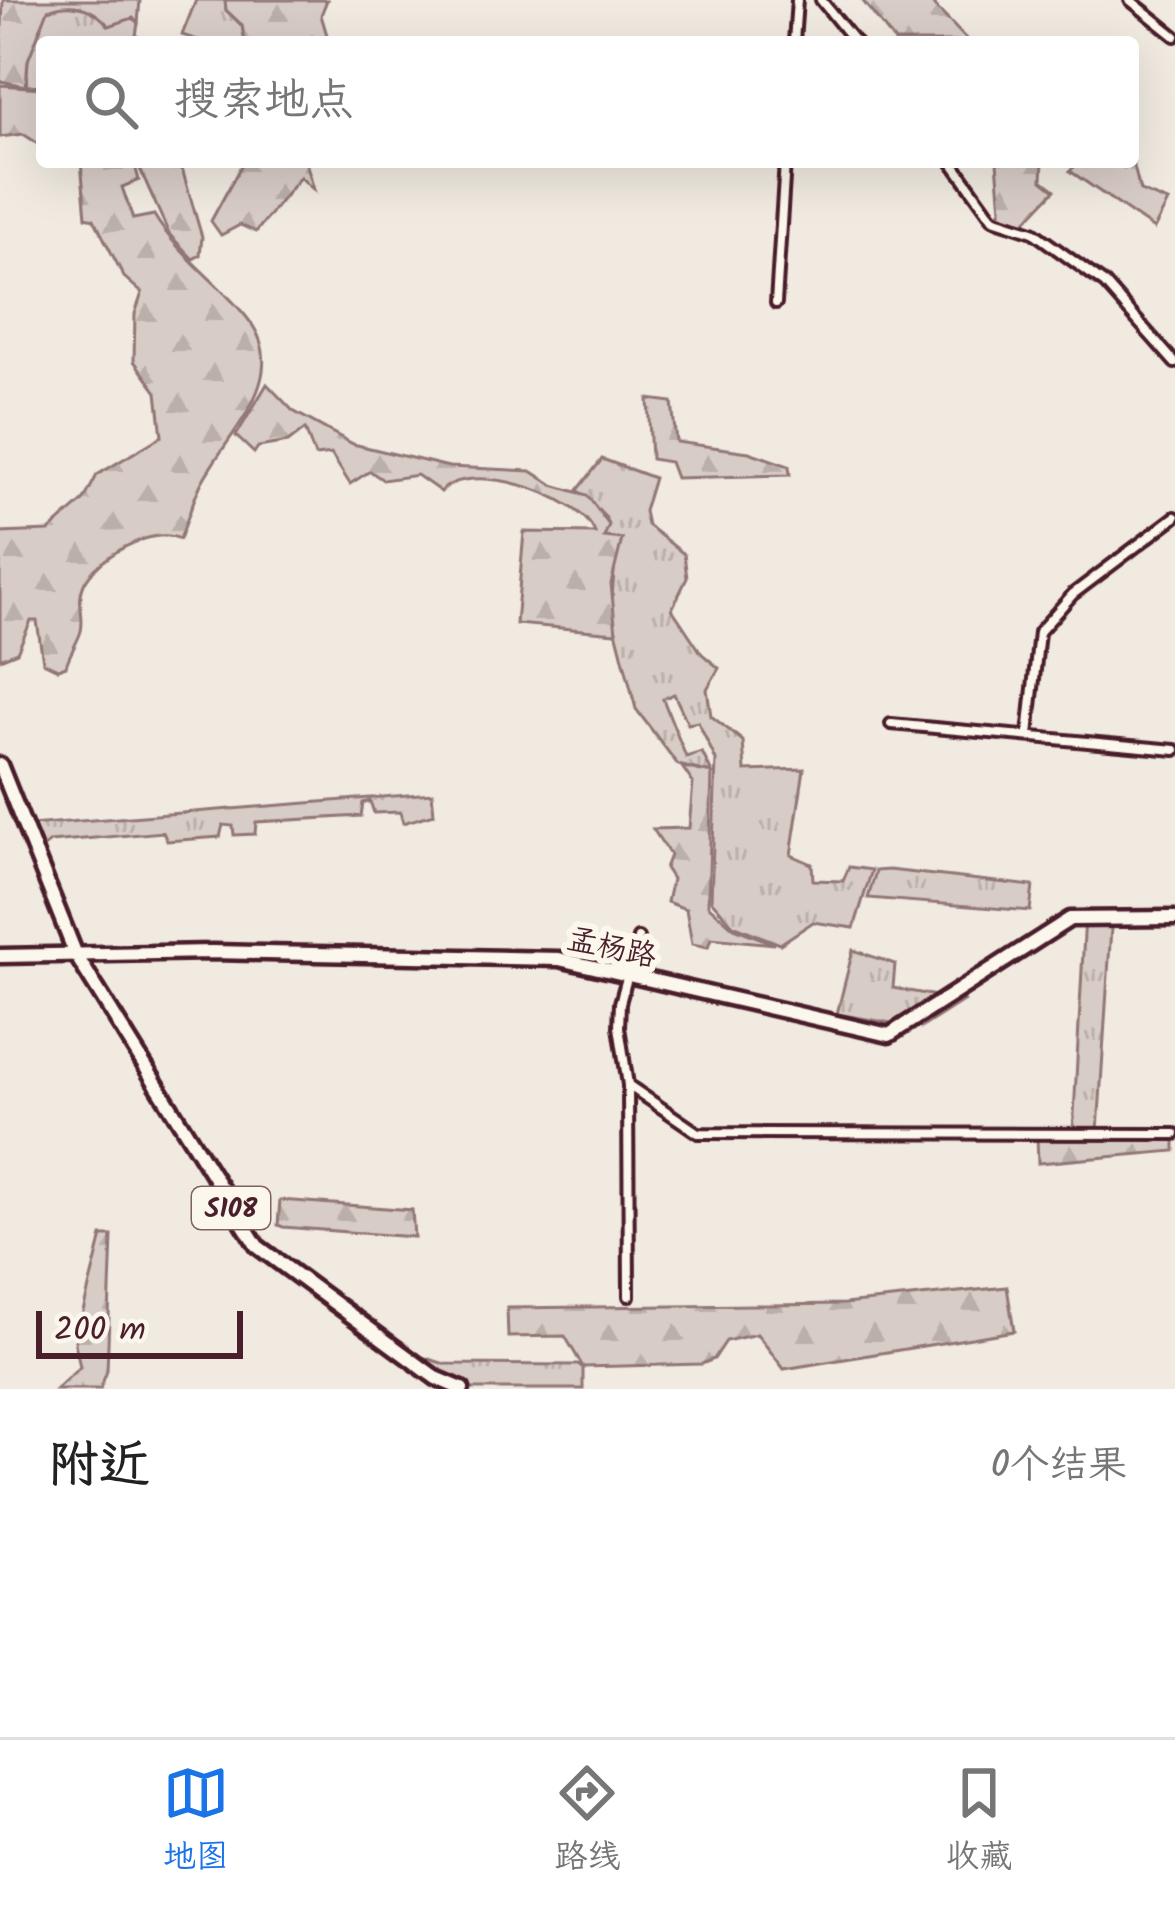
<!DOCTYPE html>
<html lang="zh">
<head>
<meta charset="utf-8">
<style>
	:root { --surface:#fff; --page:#f6f6f6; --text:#222; --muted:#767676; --line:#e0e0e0; --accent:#1a73e8 }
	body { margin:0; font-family:Kalam,"LXGW WenKai TC",sans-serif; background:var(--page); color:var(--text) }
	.scale { position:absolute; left:36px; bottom:30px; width:207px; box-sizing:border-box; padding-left:12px; border:6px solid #4a1f2b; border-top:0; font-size:33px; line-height:42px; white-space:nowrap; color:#4a1f2b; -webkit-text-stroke:9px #fbf7ec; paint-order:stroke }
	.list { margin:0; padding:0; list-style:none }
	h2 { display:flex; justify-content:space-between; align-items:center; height:156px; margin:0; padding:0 48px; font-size:51px }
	h2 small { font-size:39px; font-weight:400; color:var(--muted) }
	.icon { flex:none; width:66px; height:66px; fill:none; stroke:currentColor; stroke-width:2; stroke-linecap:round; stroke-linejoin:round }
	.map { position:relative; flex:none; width:1175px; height:1389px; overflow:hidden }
	.search { position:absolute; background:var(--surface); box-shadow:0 12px 48px #0002; left:36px; right:36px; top:36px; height:132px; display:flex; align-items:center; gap:30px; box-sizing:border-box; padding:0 42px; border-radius:12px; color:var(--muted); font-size:45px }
	.sheet { height:348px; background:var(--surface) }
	nav { display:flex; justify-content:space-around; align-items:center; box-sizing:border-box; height:168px; border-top:3px solid var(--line); background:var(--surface); font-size:33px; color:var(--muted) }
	nav a { display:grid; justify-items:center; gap:6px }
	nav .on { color:var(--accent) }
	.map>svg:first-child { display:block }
</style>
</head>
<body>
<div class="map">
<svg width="1175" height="1389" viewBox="0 0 1175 1389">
	<defs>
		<pattern id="grass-tufts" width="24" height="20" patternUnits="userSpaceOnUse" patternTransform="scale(3)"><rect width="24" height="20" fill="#d8ccc6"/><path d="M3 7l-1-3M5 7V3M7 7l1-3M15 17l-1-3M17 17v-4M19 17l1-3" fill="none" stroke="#bbafaa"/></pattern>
		<pattern id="forest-firs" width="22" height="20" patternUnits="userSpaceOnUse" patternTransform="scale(3)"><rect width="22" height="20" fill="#d8ccc6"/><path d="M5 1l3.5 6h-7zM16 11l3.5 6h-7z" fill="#bbafaa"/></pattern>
	</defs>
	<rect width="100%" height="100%" fill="#f0eae0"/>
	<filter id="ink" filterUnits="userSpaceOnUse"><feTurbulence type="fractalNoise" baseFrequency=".00833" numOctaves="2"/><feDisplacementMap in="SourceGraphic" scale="24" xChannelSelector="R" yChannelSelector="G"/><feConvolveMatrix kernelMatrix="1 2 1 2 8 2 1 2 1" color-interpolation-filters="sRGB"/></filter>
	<g filter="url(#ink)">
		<g fill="url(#grass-tufts)" stroke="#917678" stroke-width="3">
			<path d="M196,0H225L226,10L242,26L245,42H204L182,35Z"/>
			<path d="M63,4L134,18L138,23L135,42H42V85L26,86L28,60L47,10Z"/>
			<path d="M1079,162H1133L1140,191L1168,202L1154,229L1070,171Z"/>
			<path d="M602,459L654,478L644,511L647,525L684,554L687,578L672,609L702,654L719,668L707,689L711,716L743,741L745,771L804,769L791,855L812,864L813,880L843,881L849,867L872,870L854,928L813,922L780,944L733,925L711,900L716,760L698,722L688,724L674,694L663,699L686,757L702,752L712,773L678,765L636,709L611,611L615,559L622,539L604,537L606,518L578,490Z"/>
			<path d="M432,793L434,814L403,823L400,812L374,813L370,801L363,803L361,816L256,822L255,834L234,835L233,826L223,825L220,837L167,841L163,832L50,842L40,850L29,825Z"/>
			<path d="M889,870L1033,886L1030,911L868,898L876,871Z"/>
			<path d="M1112,912L1098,1131L1073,1132L1085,916Z"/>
			<path d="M853,950L895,964L893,988L963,1001L921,1028L837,1014Z"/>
			<path d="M406,1352L445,1364L578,1365L583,1367V1389H473Z"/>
		</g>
		<g fill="url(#forest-firs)" stroke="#917678" stroke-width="3">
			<path d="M3,0H140L138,23L133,18L109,26C92,6 72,1 48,10L28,60L26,86L0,81Z"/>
			<path d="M225,0H327L321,15L329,42H245L242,25L226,10Z"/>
			<path d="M862,0H929L969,42H895Z"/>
			<path d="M0,85L42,88V146L23,134L0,137Z"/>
			<path d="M81,162H134L139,180L122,187L133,219L154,215C178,256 219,282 248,319C295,378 224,436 200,486C192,503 187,521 180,539C152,525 96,558 84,584C76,602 85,615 81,631C78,642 69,654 66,666L58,669L43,662L37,621H31L17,652L0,659V533L49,531L84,500L97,475L162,436L157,392L134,361L135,314L142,293L124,277L94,219L86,217Z"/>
			<path d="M137,162H180L202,237L200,255L193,259L169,234Z"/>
			<path d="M243,162H306L314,190L300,177L256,232L240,225L221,235L211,221Z"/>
			<path d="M997,162H1043L1042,180L1055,190L1019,228L995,217L1001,210Z"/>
			<path d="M267,384L293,411L353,444L449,467L531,471L553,485L587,495L609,525L604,537L622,539L611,584L616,633L516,624L524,532L595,533C581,494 467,459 441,492L417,475L383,480L370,471L350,484L331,454L315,456L305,429L288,442L258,447L254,453L236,436Z"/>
			<path d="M648,399L672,402L676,442L749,452L789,466L790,475L676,478L670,462L651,459Z"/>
			<path d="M682,767L712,773L708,905L734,928L775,944L711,938L708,947L692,944L686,909L667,902L672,879L665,868L670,855L653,829L689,828L693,783Z"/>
			<path d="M1175,1135V1151L1038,1163L1037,1136Z"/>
			<path d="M280,1200L412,1210L414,1237L283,1227L278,1225Z"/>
			<path d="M102,1236H112L107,1371L100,1389H56L80,1367L75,1343Z"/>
			<path d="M1007,1287L1014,1331L784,1369L757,1334L726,1341L714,1359L702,1364L583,1367L565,1336L508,1337L507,1308L844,1304Z"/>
		</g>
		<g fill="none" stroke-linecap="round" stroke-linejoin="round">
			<g stroke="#4a1f2b" stroke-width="16">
				<g id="street">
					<path d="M821,0L855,42"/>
					<path d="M1130,0L1175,36"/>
					<path d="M794,42L797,0"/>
					<path d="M952,162L993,219L1033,232L1105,284L1175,363"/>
					<path d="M776,303L785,162"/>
					<path d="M891,724L1175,750"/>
					<path d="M1028,735L1039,632L1073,594L1175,517"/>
					<path d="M628,1085L698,1133L1175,1134"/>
					<path d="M629,1296L628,1085L619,1027L620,1003L638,938"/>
				</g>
			</g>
			<g stroke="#4a1f2b" stroke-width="21">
				<path id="secondary" d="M0,956L212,952L559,959L889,1035L1070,919L1175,918"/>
			</g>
			<g stroke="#4a1f2b" stroke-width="21">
				<path id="primary" d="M0,765L76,955L257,1246L436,1378L462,1389"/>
			</g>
			<use href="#street" stroke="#fbf7ec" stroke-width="8"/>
			<use href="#secondary" stroke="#fbf7ec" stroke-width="12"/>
			<use href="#primary" stroke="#fbf7ec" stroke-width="12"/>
		</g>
	</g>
	<g text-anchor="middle" stroke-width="12" stroke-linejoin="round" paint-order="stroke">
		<rect fill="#fbf7ec" stroke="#7f6065" stroke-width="3" x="192" y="1187" width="78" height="42" rx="9"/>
		<g font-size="27" font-weight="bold" fill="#4a1f2b">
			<text x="231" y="1217">S108</text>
		</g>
		<g font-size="30" fill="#4a1f2b" stroke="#fbf7ec">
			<text transform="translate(612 947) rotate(12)" y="10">孟杨路</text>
		</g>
	</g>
</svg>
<div class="scale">200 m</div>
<div class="search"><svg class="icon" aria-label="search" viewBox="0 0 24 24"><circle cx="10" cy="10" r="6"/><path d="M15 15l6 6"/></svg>搜索地点</div>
</div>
<section class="sheet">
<h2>附近<small>0个结果</small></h2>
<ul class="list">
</ul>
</section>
<nav>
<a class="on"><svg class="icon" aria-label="map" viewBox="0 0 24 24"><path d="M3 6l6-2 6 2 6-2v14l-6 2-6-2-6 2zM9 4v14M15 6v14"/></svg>地图</a>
<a><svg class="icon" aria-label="directions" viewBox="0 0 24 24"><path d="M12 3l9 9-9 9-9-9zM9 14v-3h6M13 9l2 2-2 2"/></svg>路线</a>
<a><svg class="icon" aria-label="saved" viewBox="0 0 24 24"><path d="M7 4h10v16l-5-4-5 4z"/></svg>收藏</a>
</nav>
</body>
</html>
